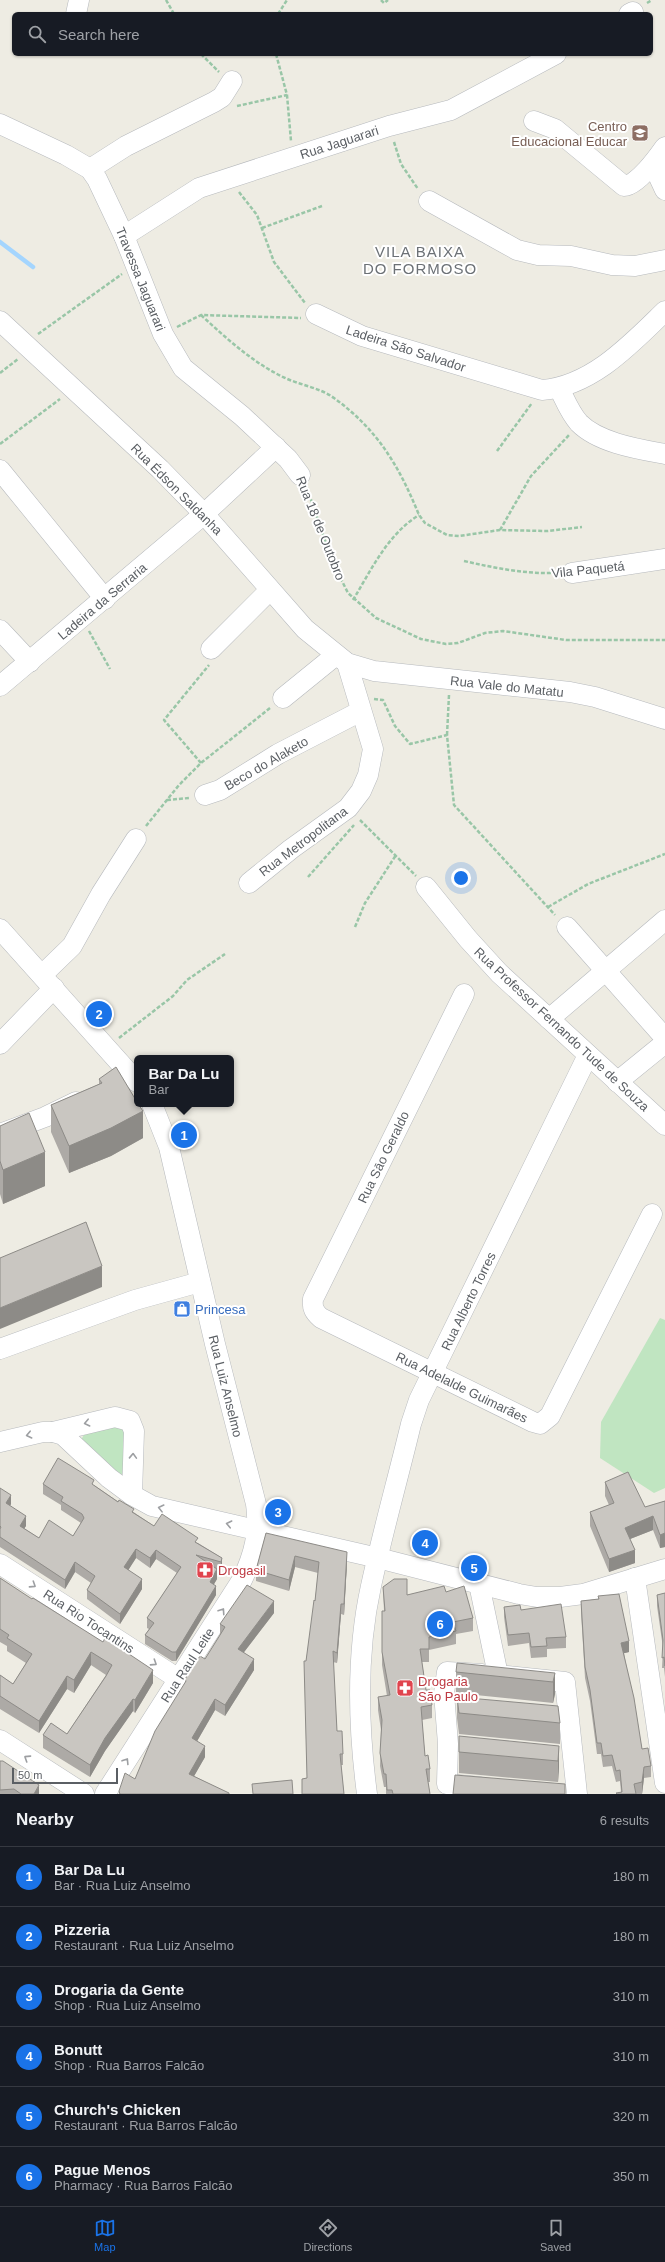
<!DOCTYPE html>
<html lang="en">
<head>
<meta charset="utf-8">
<style>
	:root { --surface:#171b24; --page:#20242c; --text:#f1f3f6; --muted:#9ea1a6; --line:#363941; --accent:#1a73e8 }
	body { margin:0; font-family:Arial,sans-serif; background:var(--page); color:var(--text) }
	.scale { position:absolute; left:12px; bottom:10px; width:106px; box-sizing:border-box; padding-left:4px; border:2px solid #5b5f64; border-top:0; font-size:11px; line-height:14px; white-space:nowrap; color:#5b5f64; -webkit-text-stroke:3px #fff; paint-order:stroke }
	.you { position:absolute; left:461px; top:878px; width:14px; height:14px; margin:-10px; border:3px solid #fff; border-radius:50%; background:#1a73e8; box-shadow:0 0 0 6px #1a73e833 }
	.badge { display:grid; place-items:center; width:26px; height:26px; border-radius:50%; background:var(--accent); color:#fff; font-size:13px; font-weight:700 }
	.pin { position:absolute; translate:-50% -50%; border:2px solid #fff; box-shadow:0 1px 4px #0006 }
	.popup { position:absolute; left:134px; top:1055px; width:100px; height:52px; box-sizing:border-box; display:grid; place-content:center; border-radius:6px; background:var(--surface); filter:drop-shadow(0 1px 3px #0005); font-size:13px; white-space:nowrap; color:var(--muted) }
	.popup b { font-size:15px; color:var(--text) }
	.popup::after { content:''; position:absolute; left:50%; top:100%; margin-left:-8px; border:8px solid transparent; border-top-color:var(--surface) }
	.list { margin:0; padding:0; list-style:none }
	h2 { display:flex; justify-content:space-between; align-items:center; height:52px; margin:0; padding:0 16px; font-size:17px }
	h2 small { font-size:13px; font-weight:400; color:var(--muted) }
	.list li { display:grid; grid-template-columns:26px 1fr auto; gap:12px; align-items:center; box-sizing:border-box; height:60px; padding:0 16px; border-top:1px solid var(--line) }
	.list b { display:block; font-size:15px; white-space:nowrap }
	.list p { margin:0; font-size:13px; white-space:nowrap; color:var(--muted) }
	.list em { font-size:13px; font-style:normal; color:var(--muted) }
	.icon { flex:none; width:22px; height:22px; fill:none; stroke:currentColor; stroke-width:2; stroke-linecap:round; stroke-linejoin:round }
	.map { position:relative; flex:none; width:665px; height:1794px; overflow:hidden }
	.search { position:absolute; background:var(--surface); box-shadow:0 1px 3px #0004; left:12px; right:12px; top:12px; height:44px; display:flex; align-items:center; gap:10px; box-sizing:border-box; padding:0 14px; border-radius:6px; color:var(--muted); font-size:15px }
	.sheet { height:412px; background:var(--surface) }
	nav { display:flex; justify-content:space-around; align-items:center; box-sizing:border-box; height:56px; border-top:1px solid var(--line); background:var(--surface); font-size:11px; color:var(--muted) }
	nav a { display:grid; justify-items:center; gap:2px }
	nav .on { color:var(--accent) }
	.map>svg:first-child { display:block }
</style>
</head>
<body>
<div class="map">
<svg width="665" height="1794" viewBox="0 0 665 1794">
	<rect width="100%" height="100%" fill="#eeece3"/>
	<g fill="#c0e5c1">
		<path d="M660,1318L665,1320V1488L654,1493L600,1458L601,1422Z"/>
		<path d="M121,1426L125,1433L124,1474L118,1475L81,1440L85,1433Z"/>
	</g>
	<g fill="none" stroke-linecap="round" stroke-linejoin="round">
		<path stroke="#a4d5fe" stroke-width="4.5" d="M0,242L33,267"/>
		<g stroke="#b6b9bd" stroke-width="21">
			<g id="minor">
				<path d="M76,14L79,0"/>
				<path d="M629,14L633,12"/>
				<path d="M534,121L555,129L624,186C637,186 658,157 665,147"/>
				<path d="M0,124L66,155L90,169L97,179L124,236L163,334L183,368L242,416L288,459L300,475"/>
				<path d="M657,159L658,175L665,190"/>
				<path d="M90,169L126,146L214,102L222,97L232,81"/>
				<path d="M429,201L517,250L538,255L571,256L612,265L635,266L665,260"/>
				<path d="M124,236L199,188L389,126L451,110L556,54"/>
				<path d="M316,314L362,336L542,390C592,386 631,344 665,311"/>
				<path d="M0,321L160,469L204,514L305,629L347,663L374,671L570,692L595,697L665,719"/>
				<path d="M559,388C565,400 570,413 579,423C599,443 638,449 665,454"/>
				<path d="M0,470L105,599"/>
				<path d="M572,573L665,559"/>
				<path d="M0,630L30,662"/>
				<path d="M211,649L270,590"/>
				<path d="M0,686L204,514L276,447"/>
				<path d="M283,698L336,655"/>
				<path d="M205,795L220,790L278,754L361,711"/>
				<path d="M249,883L291,849L348,808L361,791L368,775L373,749L347,663"/>
				<path d="M426,887L468,939L499,973L665,1125"/>
				<path d="M567,927L665,1038"/>
				<path d="M0,929L137,1082"/>
				<path d="M42,975L72,946L101,894L136,839"/>
				<path d="M464,994L313,1299C312,1308 314,1312 321,1318L533,1422L540,1424L550,1416L652,1214"/>
				<path d="M549,1019L665,920"/>
				<path d="M0,1044L54,988"/>
				<path d="M617,1082L665,1043"/>
				<path d="M0,1134L45,1117L76,1102"/>
				<path d="M0,1349L135,1300L200,1282"/>
				<path d="M53,1432L115,1417L130,1421L134,1431L132,1495"/>
				<path d="M0,1442L43,1432H53L63,1435L109,1478L132,1495L152,1506L378,1558L519,1594L537,1597H560L583,1594L665,1569"/>
				<path d="M0,1564L177,1678"/>
				<path d="M635,1578L665,1783"/>
				<path d="M479,1584L498,1675L565,1682L577,1794"/>
				<path d="M0,1740L84,1794"/>
				<path d="M480,1787L447,1784L448,1744L444,1693L447,1672L482,1674"/>
				<path d="M105,1794L242,1580C254,1555 260,1532 256,1504L215,1344L169,1147L152,1104"/>
				<path d="M367,1794C358,1726 356,1654 371,1586C383,1531 398,1478 411,1424L419,1400L588,1055"/>
			</g>
		</g>
		<g stroke="#99c6a7" stroke-width="2.5" stroke-dasharray="4 2" stroke-linecap="butt">
			<path d="M166,0L174,14"/>
			<path d="M381,0L384,3L388,0"/>
			<path d="M647,3L652,0"/>
			<path d="M278,14L287,0"/>
			<path d="M201,54L219,72"/>
			<path d="M276,54L287,95L291,141"/>
			<path d="M237,106L287,95"/>
			<path d="M394,142L401,164L418,189"/>
			<path d="M239,192L257,215L274,262L305,303"/>
			<path d="M262,228L322,206"/>
			<path d="M201,315C226,338 251,361 281,376C298,385 319,387 334,398C378,430 399,466 419,515L425,523L447,535L459,536L500,530L548,531L582,527"/>
			<path d="M177,327L201,315L301,318"/>
			<path d="M38,334L122,274"/>
			<path d="M0,373L18,359"/>
			<path d="M0,444L60,399"/>
			<path d="M497,451L532,403"/>
			<path d="M307,488L332,561L348,593L376,618L421,639L446,644L458,643L485,633L503,631L566,640H665"/>
			<path d="M500,530L531,476L569,435"/>
			<path d="M464,561C495,568 524,574 556,573"/>
			<path d="M353,600C371,570 388,534 419,515"/>
			<path d="M89,631L110,669"/>
			<path d="M374,699L383,700L395,726L410,744L447,735L454,805L555,915"/>
			<path d="M447,735L449,695"/>
			<path d="M201,763L164,720L209,665"/>
			<path d="M167,800L189,798"/>
			<path d="M360,820L416,876"/>
			<path d="M146,826L179,785L201,763L270,708"/>
			<path d="M308,877L354,825"/>
			<path d="M548,907L588,884L665,854"/>
			<path d="M355,927L365,903L396,855"/>
			<path d="M119,1038L173,996L187,980L225,954"/>
		</g>
		<use href="#minor" stroke="#fff" stroke-width="20"/>
	</g>
	<g fill="#adaaa6">
		<path d="M99,1079L143,1138L111,1156L69,1173L51,1132V1105L99,1084Z"/>
		<path d="M0,1126L45,1186L3,1204L0,1194Z"/>
		<path d="M605,1482L645,1507L665,1501V1547L660,1548L653,1530L630,1539L635,1563L609,1572L590,1526V1512L609,1505L605,1496Z"/>
		<path d="M43,1484L94,1485L154,1526L198,1543L222,1558V1567L221,1571L217,1570V1579L214,1584L216,1595L176,1661H172L145,1644V1635L149,1629L147,1628V1618L177,1573L156,1559L150,1568L136,1558L128,1570L142,1589L120,1624L87,1599V1590L91,1583L75,1572L65,1589L0,1547V1488L11,1504L10,1506L26,1526L24,1528L39,1538L73,1536L81,1523L61,1510V1505L43,1494Z"/>
		<path d="M266,1533L347,1563L344,1615L341,1614L337,1663L333,1662L337,1731L343,1754V1765H341L344,1794H302V1779L307,1778L306,1661L315,1601L318,1573L295,1567L289,1591L256,1581V1570Z"/>
		<path d="M0,1578L153,1683L135,1713L133,1711L105,1751L90,1777L43,1748V1735L67,1734L106,1675L91,1665L74,1693L67,1689L39,1733L0,1709V1675L13,1684L26,1663L7,1651V1646L0,1642Z"/>
		<path d="M383,1587L407,1595L446,1592L473,1618V1631L456,1634V1644L429,1650V1662H422L426,1690L432,1705V1718L422,1720L425,1756L430,1769V1782H428L430,1794H386V1787H384L380,1766L381,1730L378,1710V1697L387,1696L382,1665V1611H384Z"/>
		<path d="M665,1593V1677L664,1668H662L663,1648L657,1606V1595Z"/>
		<path d="M598,1596L629,1652L624,1653L642,1749L651,1766V1777L644,1778L642,1794H616L621,1792L620,1781L616,1782L612,1766L603,1767L601,1754H597L590,1701L585,1678L581,1612V1601L598,1599Z"/>
		<path d="M504,1607L521,1610L566,1637V1648L547,1649V1657L531,1658L529,1643L508,1646L504,1617Z"/>
		<path d="M274,1613L244,1652L254,1670L225,1716L215,1710L197,1741L205,1757L194,1776L229,1794H119V1791L135,1779L185,1683V1679L205,1659L220,1635V1624Z"/>
		<path d="M456,1672L555,1673V1694L553,1703L456,1693Z"/>
		<path d="M457,1697L560,1723V1744L459,1734L457,1718Z"/>
		<path d="M559,1746V1767L558,1782L459,1773V1752Z"/>
		<path d="M0,1761L39,1794H0Z"/>
	</g>
	<g fill="#8d8b87">
		<path d="M143,1111V1138L111,1156L69,1173V1146Z"/>
		<path d="M45,1152V1186L3,1204V1170Z"/>
		<path d="M102,1266V1287L0,1329V1308Z"/>
		<path d="M11,1495V1504L6,1513V1503Z"/>
		<path d="M26,1516V1526L20,1535V1526Z"/>
		<path d="M653,1516V1530L625,1541V1528Z"/>
		<path d="M665,1533V1547L660,1548V1535Z"/>
		<path d="M136,1549V1558L124,1577V1567Z"/>
		<path d="M156,1550V1559L150,1568V1558Z"/>
		<path d="M635,1550V1563L609,1572V1559Z"/>
		<path d="M347,1552V1563L344,1615V1604Z"/>
		<path d="M295,1556V1567L289,1591V1580Z"/>
		<path d="M222,1558V1567L221,1571V1562Z"/>
		<path d="M75,1562V1572L65,1589V1580Z"/>
		<path d="M217,1569V1579L210,1591V1582Z"/>
		<path d="M142,1579V1589L120,1624V1614Z"/>
		<path d="M216,1586V1595L176,1661V1652Z"/>
		<path d="M274,1601V1613L238,1660V1649Z"/>
		<path d="M341,1604V1614L337,1663V1653Z"/>
		<path d="M629,1641V1652L621,1654V1643Z"/>
		<path d="M91,1652V1665L74,1693V1680Z"/>
		<path d="M254,1659V1670L225,1716V1705Z"/>
		<path d="M153,1670V1683L135,1713V1700Z"/>
		<path d="M555,1673V1694L553,1703V1682Z"/>
		<path d="M67,1676V1689L39,1733V1721Z"/>
		<path d="M133,1699V1711L105,1751L90,1777V1765L105,1738Z"/>
		<path d="M215,1699V1710L192,1750V1738Z"/>
		<path d="M205,1746V1757L189,1785V1774Z"/>
		<path d="M559,1746V1767L558,1782V1761Z"/>
		<path d="M644,1767V1778L642,1794V1782Z"/>
		<path d="M39,1785V1794H34Z"/>
	</g>
	<g fill="#c9c6c1" stroke="#8d8b87">
		<path d="M116,1067L137,1102V1104H138L143,1111L111,1128L69,1146L51,1105L102,1083L99,1079Z"/>
		<path d="M29,1113L45,1152L3,1170L0,1161V1126Z"/>
		<path d="M86,1222L102,1266L0,1308V1258Z"/>
		<path d="M58,1458L94,1480L92,1484L118,1502L119,1500L134,1509L132,1512L154,1526L162,1514L198,1538L195,1542L222,1558L221,1562L196,1555L217,1569L210,1582L216,1586L176,1652H172L145,1635L154,1623L147,1618L181,1567L156,1550L150,1558L136,1549L124,1567L142,1579L120,1614L87,1590L95,1576L75,1562L65,1580L0,1537V1529L1,1527L0,1526V1488L11,1495L6,1503L26,1516L20,1526L39,1538L49,1520L73,1536L84,1518L82,1514L61,1501L63,1497L43,1484Z"/>
		<path d="M628,1472L645,1507L665,1501V1533L660,1535L653,1516L625,1528L635,1550L609,1559L590,1512L614,1503L605,1482Z"/>
		<path d="M266,1533L347,1552L344,1604H341L337,1653L333,1651L337,1731H342L343,1754H340L344,1794H302V1779L307,1778L304,1661H306L314,1600L315,1601L319,1562L295,1556L289,1580L256,1570Z"/>
		<path d="M0,1578L32,1599L33,1598L103,1642L105,1638L153,1670L135,1700L133,1699L105,1738L90,1765L43,1735L51,1723L67,1734L106,1676L112,1665L91,1652L74,1680L67,1676L39,1721L0,1696V1675L13,1684L32,1654L7,1638L9,1635L0,1629Z"/>
		<path d="M394,1579H407V1595L444,1586L446,1592L464,1586L473,1618L453,1622L456,1631L429,1637V1649H420L426,1690H430L432,1705L421,1707L425,1756L428,1755L430,1769H426L430,1794H393L392,1790H387L386,1774H384L380,1753L382,1720L378,1697L390,1695L382,1652V1611H385L383,1587Z"/>
		<path d="M247,1585L274,1601L238,1649L254,1659L225,1705L215,1699L192,1738L205,1746L189,1774L229,1793V1794H120L119,1791L125,1773L135,1779L155,1731L186,1681L185,1679L200,1656L205,1659L225,1627L220,1624Z"/>
		<path d="M665,1593V1666L664,1657L662,1658L663,1640L657,1595Z"/>
		<path d="M619,1594L629,1641L621,1643L634,1698L642,1749L648,1748L651,1766L644,1767L642,1782L634,1784L636,1794H617L616,1793L622,1792L620,1770L616,1771L612,1755L603,1756L601,1743H597L590,1690L585,1667L581,1601L599,1599L598,1596Z"/>
		<path d="M561,1604L566,1637L546,1638L547,1646L531,1647L529,1633L508,1635L504,1607L520,1605L521,1610Z"/>
		<path d="M457,1663L555,1673L553,1682L456,1672Z"/>
		<path d="M457,1697L558,1706L560,1723L459,1713Z"/>
		<path d="M459,1736L559,1746L558,1761L459,1752Z"/>
		<path d="M0,1761H3L39,1785L34,1794H21L14,1789L0,1790Z"/>
		<path d="M455,1775L565,1784V1794H453Z"/>
		<path d="M292,1780L293,1794H253L252,1784Z"/>
	</g>
	<defs><path id="oneway-chevron" d="M-2-3.5L2.5 0L-2 3.5" fill="none" stroke-width="1.6" stroke-linecap="round" stroke-linejoin="round"/></defs>
	<g stroke="#9d9fa2">
		<use href="#oneway-chevron" transform="translate(87 1423) rotate(167)"/>
		<use href="#oneway-chevron" transform="translate(29 1435) rotate(167)"/>
		<use href="#oneway-chevron" transform="translate(133 1456) rotate(-88)"/>
		<use href="#oneway-chevron" transform="translate(161 1508) rotate(-166)"/>
		<use href="#oneway-chevron" transform="translate(229 1524) rotate(-167)"/>
		<use href="#oneway-chevron" transform="translate(33 1585) rotate(33)"/>
		<use href="#oneway-chevron" transform="translate(222 1611) rotate(-56)"/>
		<use href="#oneway-chevron" transform="translate(154 1663) rotate(33)"/>
		<use href="#oneway-chevron" transform="translate(27 1758) rotate(-147)"/>
		<use href="#oneway-chevron" transform="translate(126 1761) rotate(-58)"/>
	</g>
	<defs>
		<g id="school-square" transform="scale(0.9)"><rect x="-9" y="-9" width="18" height="18" rx="4" fill="#8d6e63" stroke="#fff"/><path d="M0-5L7-2L0 1L-7-2ZM-4 1L0 2.5L4 1V4Q0 6-4 4Z" fill="#fff"/></g>
		<g id="shop-square" transform="scale(0.9)"><rect x="-9" y="-9" width="18" height="18" rx="4" fill="#3f7fe0" stroke="#fff"/><path d="M-5-2.5h2.3a2.7 3.5 0 0 1 5.4 0H5L5.5 6h-11ZM-1.5-2.5h3a1.5 2.3 0 0 0-3 0Z" fill="#fff"/></g>
		<g id="pharmacy-square" transform="scale(0.9)"><rect x="-9" y="-9" width="18" height="18" rx="4" fill="#e0444e" stroke="#fff"/><path d="M-2-6h4v4h4v4h-4v4h-4v-4h-4v-4h4Z" fill="#fff"/></g>
	</defs>
	<g fill-rule="evenodd">
		<use href="#school-square" x="640" y="133"/>
		<use href="#shop-square" x="182" y="1309"/>
		<use href="#pharmacy-square" x="205" y="1570"/>
		<use href="#pharmacy-square" x="405" y="1688"/>
	</g>
	<g text-anchor="middle" stroke-width="4" stroke-linejoin="round" paint-order="stroke">
		<g font-size="13" fill="#785e54" stroke="#fff" text-anchor="end">
			<text x="627" y="131">Centro<tspan x="627" dy="15">Educacional Educar</tspan></text>
		</g>
		<g font-size="13" fill="#5b5f64" stroke="#fff">
			<text transform="translate(339 142) rotate(-18)" y="5">Rua Jaguarari</text>
			<text transform="translate(141 279) rotate(68)" y="5">Travessa Jaguarari</text>
			<text transform="translate(406 348) rotate(18)" y="5">Ladeira São Salvador</text>
			<text transform="translate(177 489) rotate(45)" y="5">Rua Édson Saldanha</text>
			<text transform="translate(321 528) rotate(68)" y="5">Rua 18 de Outobro</text>
			<text transform="translate(588 569) rotate(-6)" y="5">Vila Paquetá</text>
			<text transform="translate(102 601) rotate(-40)" y="5">Ladeira da Serraria</text>
			<text transform="translate(507 686) rotate(6)" y="5">Rua Vale do Matatu</text>
			<text transform="translate(266 763) rotate(-30)" y="5">Beco do Alaketo</text>
			<text transform="translate(303 841) rotate(-37)" y="5">Rua Metropolitana</text>
			<text transform="translate(562 1029) rotate(43)" y="5">Rua Professor Fernando Tude de Souza</text>
			<text transform="translate(383 1157) rotate(-64)" y="5">Rua Sāo Geraldo</text>
			<text transform="translate(468 1301) rotate(-64)" y="5">Rua Alberto Torres</text>
			<text transform="translate(226 1386) rotate(76)" y="5">Rua Luiz Anselmo</text>
			<text transform="translate(462 1387) rotate(26)" y="5">Rua Adelalde Guimarães</text>
			<text transform="translate(89 1621) rotate(33)" y="5">Rua Rio Tocantins</text>
			<text transform="translate(187 1665) rotate(-57)" y="5">Rua Raul Leite</text>
		</g>
		<g font-size="13" fill="#366cbe" stroke="#fff" text-anchor="start">
			<text x="195" y="1314">Princesa</text>
		</g>
		<g font-size="13" fill="#be3a42" stroke="#fff" text-anchor="start">
			<text x="218" y="1575">Drogasil</text>
			<text x="418" y="1686">Drogaria<tspan x="418" dy="15">São Paulo</tspan></text>
		</g>
		<g font-size="15" letter-spacing="1" fill="#6c7176" stroke="#fff">
			<text x="420" y="257">VILA BAIXA<tspan x="420" dy="17">DO FORMOSO</tspan></text>
		</g>
	</g>
</svg>
<div class="scale">50 m</div>
<div class="you"></div>
<div class="pin badge" style="left:184px;top:1135px">1</div>
<div class="popup"><b>Bar Da Lu</b>Bar</div>
<div class="pin badge" style="left:99px;top:1014px">2</div>
<div class="pin badge" style="left:278px;top:1512px">3</div>
<div class="pin badge" style="left:425px;top:1543px">4</div>
<div class="pin badge" style="left:474px;top:1568px">5</div>
<div class="pin badge" style="left:440px;top:1624px">6</div>
<div class="search"><svg class="icon" aria-label="search" viewBox="0 0 24 24"><circle cx="10" cy="10" r="6"/><path d="M15 15l6 6"/></svg>Search here</div>
</div>
<section class="sheet">
<h2>Nearby<small>6 results</small></h2>
<ul class="list">
<li><span class="badge">1</span><div><b>Bar Da Lu</b><p>Bar · Rua Luiz Anselmo</p></div><em>180 m</em></li>
<li><span class="badge">2</span><div><b>Pizzeria</b><p>Restaurant · Rua Luiz Anselmo</p></div><em>180 m</em></li>
<li><span class="badge">3</span><div><b>Drogaria da Gente</b><p>Shop · Rua Luiz Anselmo</p></div><em>310 m</em></li>
<li><span class="badge">4</span><div><b>Bonutt</b><p>Shop · Rua Barros Falcão</p></div><em>310 m</em></li>
<li><span class="badge">5</span><div><b>Church's Chicken</b><p>Restaurant · Rua Barros Falcão</p></div><em>320 m</em></li>
<li><span class="badge">6</span><div><b>Pague Menos</b><p>Pharmacy · Rua Barros Falcão</p></div><em>350 m</em></li>
</ul>
</section>
<nav>
<a class="on"><svg class="icon" aria-label="map" viewBox="0 0 24 24"><path d="M3 6l6-2 6 2 6-2v14l-6 2-6-2-6 2zM9 4v14M15 6v14"/></svg>Map</a>
<a><svg class="icon" aria-label="directions" viewBox="0 0 24 24"><path d="M12 3l9 9-9 9-9-9zM9 14v-3h6M13 9l2 2-2 2"/></svg>Directions</a>
<a><svg class="icon" aria-label="saved" viewBox="0 0 24 24"><path d="M7 4h10v16l-5-4-5 4z"/></svg>Saved</a>
</nav>
</body>
</html>
